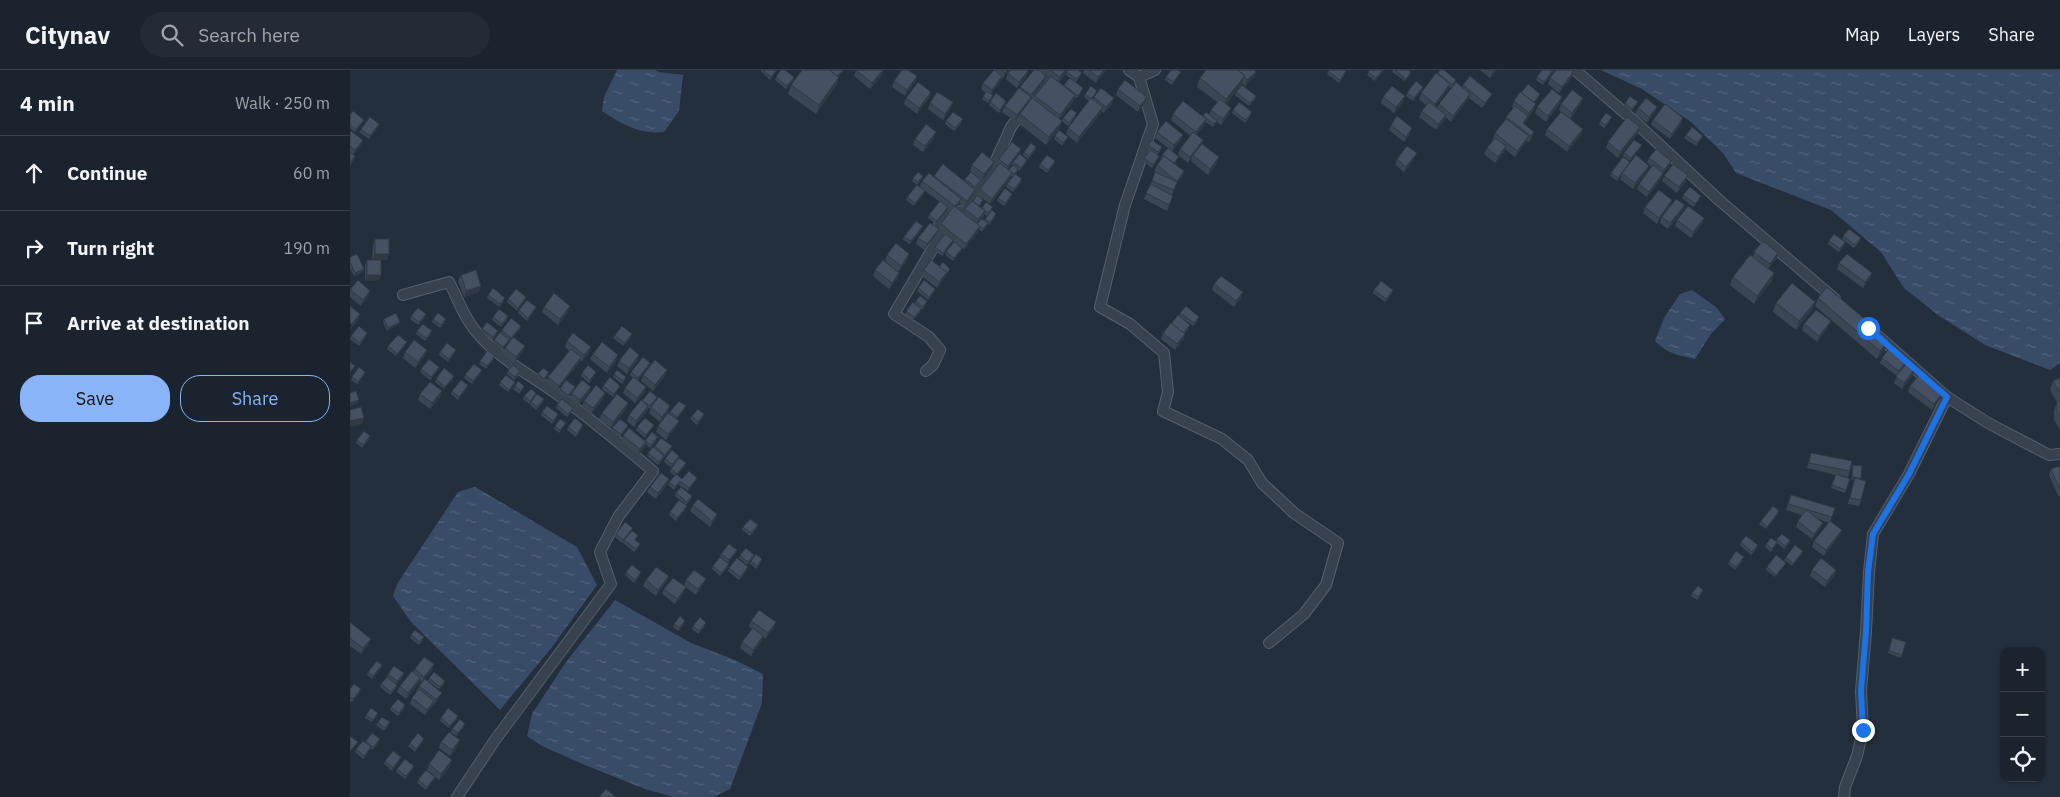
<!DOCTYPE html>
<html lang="en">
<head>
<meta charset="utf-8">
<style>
	:root { --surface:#1b232e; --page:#242b36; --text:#f1f3f6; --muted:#a0a4aa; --line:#39404a; --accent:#8ab4f8 }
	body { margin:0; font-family:"IBM Plex Sans",sans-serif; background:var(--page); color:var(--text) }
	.controls { position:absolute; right:15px; bottom:15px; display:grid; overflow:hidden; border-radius:10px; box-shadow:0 1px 4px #0004 }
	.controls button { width:45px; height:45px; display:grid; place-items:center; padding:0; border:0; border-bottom:1px solid var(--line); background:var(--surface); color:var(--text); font:25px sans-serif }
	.stop { position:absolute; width:15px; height:15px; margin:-11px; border:4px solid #1a73e8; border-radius:50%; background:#fff }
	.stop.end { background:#1a73e8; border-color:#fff; box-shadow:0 1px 5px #0008 }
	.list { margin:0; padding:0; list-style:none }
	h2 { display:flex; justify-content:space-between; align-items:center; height:65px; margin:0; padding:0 20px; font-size:21px }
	h2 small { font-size:16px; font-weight:400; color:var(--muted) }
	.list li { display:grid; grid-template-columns:32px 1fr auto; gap:15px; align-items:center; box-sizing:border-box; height:75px; padding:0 20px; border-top:1px solid var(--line) }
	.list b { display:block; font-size:19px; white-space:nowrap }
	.list em { font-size:16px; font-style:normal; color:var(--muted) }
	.actions { display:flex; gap:10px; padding:15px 20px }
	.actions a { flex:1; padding:11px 0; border:1px solid var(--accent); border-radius:20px; text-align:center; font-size:18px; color:var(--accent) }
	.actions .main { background:var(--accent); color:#111 }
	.icon { flex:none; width:28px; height:28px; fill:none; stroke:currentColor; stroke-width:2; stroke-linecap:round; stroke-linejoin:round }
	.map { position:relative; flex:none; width:1710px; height:727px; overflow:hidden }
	header { display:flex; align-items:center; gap:30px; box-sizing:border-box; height:70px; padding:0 25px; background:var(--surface); border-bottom:1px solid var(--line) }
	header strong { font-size:24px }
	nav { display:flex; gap:28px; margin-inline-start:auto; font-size:18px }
	.search { width:350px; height:45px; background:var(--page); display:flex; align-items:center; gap:12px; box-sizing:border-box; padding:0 18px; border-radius:28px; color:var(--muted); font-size:19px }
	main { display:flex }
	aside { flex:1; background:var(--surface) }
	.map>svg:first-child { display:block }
</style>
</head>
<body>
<header>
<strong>Citynav</strong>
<div class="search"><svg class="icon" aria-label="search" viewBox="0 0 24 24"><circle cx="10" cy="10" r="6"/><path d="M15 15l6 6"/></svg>Search here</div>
<nav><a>Map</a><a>Layers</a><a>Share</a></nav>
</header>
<main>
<aside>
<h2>4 min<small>Walk · 250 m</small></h2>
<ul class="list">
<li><svg class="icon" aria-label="ahead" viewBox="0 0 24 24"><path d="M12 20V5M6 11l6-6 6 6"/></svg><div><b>Continue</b></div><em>60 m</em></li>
<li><svg class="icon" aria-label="right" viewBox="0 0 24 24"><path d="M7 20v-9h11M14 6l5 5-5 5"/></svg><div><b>Turn right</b></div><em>190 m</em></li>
<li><svg class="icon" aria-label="arrive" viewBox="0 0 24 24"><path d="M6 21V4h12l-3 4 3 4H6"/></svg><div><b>Arrive at destination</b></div></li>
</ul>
<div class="actions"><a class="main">Save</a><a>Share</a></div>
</aside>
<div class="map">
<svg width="1710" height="727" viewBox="0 0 1710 727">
	<defs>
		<pattern id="water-ripples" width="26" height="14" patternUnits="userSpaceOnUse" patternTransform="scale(1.25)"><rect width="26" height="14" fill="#394c67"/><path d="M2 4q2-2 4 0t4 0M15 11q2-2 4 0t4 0" fill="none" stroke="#53647b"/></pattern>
	</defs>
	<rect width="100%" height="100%" fill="#242f3e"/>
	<g fill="url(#water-ripples)">
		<path d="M267,0H305L309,2L333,5L329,41L314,62C291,65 271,54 252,41L254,27Z"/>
		<path d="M1251,0H1710V293L1700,300L1635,275L1588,245L1554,218L1531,182L1481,140L1386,103L1373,83L1341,52L1292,19Z"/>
		<path d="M1342,220L1366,237L1375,249L1361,264L1345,289C1330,286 1316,283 1305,271L1314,248L1330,224Z"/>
		<path d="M125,417L227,477L247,515L202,577L150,640L61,552L43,526L47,514L108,422Z"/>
		<path d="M265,530L341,573L385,590L413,604L412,633L380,719L364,727H324L295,719L235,695L192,676L177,666L182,644L216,592Z"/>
	</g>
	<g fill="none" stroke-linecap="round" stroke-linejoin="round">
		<g stroke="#565f6c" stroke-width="12">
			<g id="minor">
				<path d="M779,0L789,7L805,0"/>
				<path d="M1225,0L1283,50L1370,131L1485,229"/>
				<path d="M789,7L803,54L775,135L750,237L780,254L814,283L818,322L813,341L872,369L898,390L912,413L944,443L988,473L976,515L954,544L919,573"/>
				<path d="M687,25L696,12L695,5L698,0"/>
				<path d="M53,225L99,212C108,229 115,250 129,265C151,290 181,305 208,325C241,349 272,375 303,401L268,447L250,482L261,514L145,670L107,727"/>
				<path d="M1528,266L1597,327L1638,353L1699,385L1710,384"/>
				<path d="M576,301L583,295L590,280L579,267L544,244L590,166L586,160L599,142L615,141L641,101L661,57L676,38"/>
				<path d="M1494,727L1495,717L1507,686L1513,660L1511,621L1516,562L1519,502L1523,464L1559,404L1597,327"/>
			</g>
		</g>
		<use href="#minor" stroke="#38414e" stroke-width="10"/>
	</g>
	<g fill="#3b4654">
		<path d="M411,0H427L420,10L411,1Z"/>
		<path d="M493,0L492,3L488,6L489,7L486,16L466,44L438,24L441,15Z"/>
		<path d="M506,0H533L531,6L520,19L504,6Z"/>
		<path d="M644,0H660L652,9V8L650,12L641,24L643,25L642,28L638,33L632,29L636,23L631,19L633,13Z"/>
		<path d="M697,0H718L709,12L714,16L720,8L716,5L717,2L731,5L726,12L732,21L727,28L725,27L722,33L709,50L712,51L708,60L696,75L667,52L670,44L665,51L652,42L655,36L670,19V17L694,12L680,30L679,33L684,30L685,26L700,7L696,4Z"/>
		<path d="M734,0H756L746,13L733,3Z"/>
		<path d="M856,0L904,8L895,16L892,13L876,34L879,44L871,55L866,51L863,57L855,52L854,55L846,65L853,70L852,74L867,93L858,105L841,91L842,87L838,93L828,85L830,79L841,66L821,50L823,44L852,46L859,45L861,40L867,32L847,17L850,8Z"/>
		<path d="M979,0L995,4L989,13L977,4Z"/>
		<path d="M1020,0H1034L1025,11L1017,5Z"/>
		<path d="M1043,0H1058L1060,5L1055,11L1042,2Z"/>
		<path d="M1090,0L1105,12L1101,18L1099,16L1098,20L1085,36L1087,38L1089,34L1112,17L1113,15L1139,29L1132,38L1119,28L1101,52L1095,47L1094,51L1086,60L1069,47L1072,41L1076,35L1069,29L1071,23Z"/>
		<path d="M1130,0H1147L1140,8Z"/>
		<path d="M1205,0L1193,15L1186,10L1187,7Z"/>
		<path d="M678,1L676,7L667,18L656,9L658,3Z"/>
		<path d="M1224,1L1222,7L1209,23L1198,14L1200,8Z"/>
		<path d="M829,5L822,15L815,10L816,7Z"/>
		<path d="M567,6L565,12L555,26L542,17L544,11Z"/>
		<path d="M426,7H444L443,10L436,19L425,10Z"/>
		<path d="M768,19L797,27L795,33L788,42L766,25Z"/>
		<path d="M1072,20L1063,31L1056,26L1057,23Z"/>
		<path d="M581,22L579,28L567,44L554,34L556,28Z"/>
		<path d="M886,22L906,26L905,29L899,36L885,25Z"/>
		<path d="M735,24H746L742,29L743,30L744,27L762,34L754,43L751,41V43L727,73L716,64L718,58L739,31L734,27Z"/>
		<path d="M1033,27L1053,32L1044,43L1031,33Z"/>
		<path d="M1189,27L1184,33V40L1178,47L1174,54L1182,68L1179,72L1177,71L1165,87L1155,79L1154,82L1145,93L1134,84L1137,78L1143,70V69L1145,63L1155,51L1156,47L1163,38L1162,37L1164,31Z"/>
		<path d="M1212,27L1210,33L1196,52L1185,43L1187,37Z"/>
		<path d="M1233,28L1231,34L1220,49L1231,65L1217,82L1195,65L1197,59L1211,42L1209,40L1211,34Z"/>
		<path d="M656,31L655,34L649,43L639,35L640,32Z"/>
		<path d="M603,32L601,38L593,50L578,39L580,33Z"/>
		<path d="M1288,32L1286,35L1281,42L1274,36L1275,33Z"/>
		<path d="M1288,38L1305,42L1297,53L1285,44Z"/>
		<path d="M883,40L901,45L895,53L882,43Z"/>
		<path d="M0,45L14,50L13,52L5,62L0,58Z"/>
		<path d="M726,46L718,56L712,51L713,48Z"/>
		<path d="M1261,50L1254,58L1249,54L1250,51Z"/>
		<path d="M1303,50L1331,54L1320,69L1301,55Z"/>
		<path d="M596,51L612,52L604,61L595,54Z"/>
		<path d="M29,54L28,57L19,69L9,62L11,59Z"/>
		<path d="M1041,55L1060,64L1054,72L1039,60Z"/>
		<path d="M0,62L13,70L10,76L3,85L5,86L4,89L0,95Z"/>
		<path d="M807,62L833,65L831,70L822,81L805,68Z"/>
		<path d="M1288,63L1268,88L1256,78L1258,72Z"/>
		<path d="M1336,65L1353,66L1352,68L1346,76L1334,68Z"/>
		<path d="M705,66L718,67L717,69L712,76L704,69Z"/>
		<path d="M584,68L573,82L563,75L565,69Z"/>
		<path d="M798,75L812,77L811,80L807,85L809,86L808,89L802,98L793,91L794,88L801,80L797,78Z"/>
		<path d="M686,77L685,80L678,89L673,85L674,82Z"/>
		<path d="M1290,78L1280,91L1273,86L1274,83Z"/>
		<path d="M671,79L669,85L658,99L659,100L662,96L663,92L676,93L669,101L668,100L666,104L671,112L663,122L656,117L657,114L663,107L661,106L660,109L640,134L628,125L630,119L648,96L647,94L649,89Z"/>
		<path d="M812,85L829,87L824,94L834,101L832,107L826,114L822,125L821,131L817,141L794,129L802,111L806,103L804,101L807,95L812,89L811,88Z"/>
		<path d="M1299,88L1319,97L1313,104L1311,109L1297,127L1287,119L1289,114L1302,97L1297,93Z"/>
		<path d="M1047,89H1064L1054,102L1045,95Z"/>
		<path d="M705,91L704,94L697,103L689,97L690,94Z"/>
		<path d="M644,92L642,98L632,110L620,101L622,95Z"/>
		<path d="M1280,92L1297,102L1283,119L1270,109L1272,104L1267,111L1260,106L1261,103Z"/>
		<path d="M573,106L572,109L567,115L562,111L563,108Z"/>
		<path d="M584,106L614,111L615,109L631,110L630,113L625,119L623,125L614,137L610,133L606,138L614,144L615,139L632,133L629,136L632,138L642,140L637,146L634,144L633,147L627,154L634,151L635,149L646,144L645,147L639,155L638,154L632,162L629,159L628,162L614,179L612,178L611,181L603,191L595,185L596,182L604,172L603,170L602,173L592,186L584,180L585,177L595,164L589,159L591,154L601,140L597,138V140L586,154L578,148L579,145L590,132L570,117L572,111L583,107Z"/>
		<path d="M1314,106L1336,111L1327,123L1312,111Z"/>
		<path d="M574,124L564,136L556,130L557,127Z"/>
		<path d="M662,124L661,127L654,136L647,131L648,128Z"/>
		<path d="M1333,125L1350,129L1343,137L1332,128Z"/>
		<path d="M1322,130L1320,136L1335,135L1332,141L1318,159L1310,153L1312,147L1307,154L1293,143L1295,137Z"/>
		<path d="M1354,148L1352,154L1341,168L1325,156L1327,150Z"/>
		<path d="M572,159L560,174L553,170L554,167Z"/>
		<path d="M586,165L574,180L566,174L568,168Z"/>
		<path d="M1493,166L1511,168L1510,171L1504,178L1492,169Z"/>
		<path d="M25,169L37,190H22L23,175Z"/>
		<path d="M1479,171L1495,172L1494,175L1489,182L1478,174Z"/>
		<path d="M1404,182L1428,183L1426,189L1418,199L1424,203L1421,212L1404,234L1380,215L1383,207L1403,187Z"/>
		<path d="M559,184L557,190L548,202L535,191L537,185Z"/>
		<path d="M0,187L13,202L4,206L0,198Z"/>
		<path d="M17,190L31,205L29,210L15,211V196Z"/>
		<path d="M1489,193L1520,208L1513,218L1487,199Z"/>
		<path d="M589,197L600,199L599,201L587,218L572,206L574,200Z"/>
		<path d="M525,200L549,203L547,209L539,219L523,206Z"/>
		<path d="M111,205L129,222L114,227L108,211Z"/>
		<path d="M864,214L891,228L884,237L862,220Z"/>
		<path d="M568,218L585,219L584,222L578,230L567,221Z"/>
		<path d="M0,220L20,221L18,226L11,236L0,227Z"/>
		<path d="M1024,220H1043L1042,223L1035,232L1023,223Z"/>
		<path d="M138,225L154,231L149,237L137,228Z"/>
		<path d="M176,227L175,230L167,241L157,232L158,229Z"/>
		<path d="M1468,228L1536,278L1527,289L1465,236Z"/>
		<path d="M566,231L576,234L572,240L571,239L570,242L563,250L555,244L556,241L565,234Z"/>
		<path d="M1426,233L1462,240L1446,260L1423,242Z"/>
		<path d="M186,237L185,240L177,251L168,243L169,240Z"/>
		<path d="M194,237L218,242L208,255L192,242Z"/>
		<path d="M830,243L848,250L843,256L829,246Z"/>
		<path d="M76,244L75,247L68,255L60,249L61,246Z"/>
		<path d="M158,246L157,249L151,257L142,250L143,247Z"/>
		<path d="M34,249L49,254L37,261L33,252Z"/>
		<path d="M83,249L95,252L90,258L82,252Z"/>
		<path d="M1454,254L1478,257L1467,272L1452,260Z"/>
		<path d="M171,256L170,259L160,271L159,270L158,272L152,280L143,273L144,270L151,263L152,260Z"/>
		<path d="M839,258L834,264H835L833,270L825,280L811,269L813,263Z"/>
		<path d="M132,259L147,264L142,270L131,261Z"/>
		<path d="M67,261L81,264L75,271L66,264Z"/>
		<path d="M17,263L16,266L9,276L0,269L1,266Z"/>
		<path d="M265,265L281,267L273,276L263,268Z"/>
		<path d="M217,271L241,277L239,283L232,291L230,290L229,293L206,321L196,313L198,307L219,281L215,277Z"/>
		<path d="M56,275L46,286L37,279L38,276Z"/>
		<path d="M155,278L173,282L164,293L152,284Z"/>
		<path d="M55,282L75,286L65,298L53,288Z"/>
		<path d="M90,282L105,283L98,292L89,285Z"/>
		<path d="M243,284L266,291L257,303L240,289Z"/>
		<path d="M289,285L287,291L277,304L267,296L269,291Z"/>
		<path d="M145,286L144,289L136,299L129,294L130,291Z"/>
		<path d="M1532,288L1555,295L1565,302L1552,319L1544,313L1547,306L1530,293Z"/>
		<path d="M300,293L299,296L288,310L294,323L285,333L273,323L275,318L283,308L280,305L281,302Z"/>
		<path d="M89,297L88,300L80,310L70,302L71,299Z"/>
		<path d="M158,301H170L169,304L164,310L157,304Z"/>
		<path d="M15,302L14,305L7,314L1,310L2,307Z"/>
		<path d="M246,302L245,304L239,313L231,306L232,303Z"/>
		<path d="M131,303L122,314L114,308L115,305Z"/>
		<path d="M188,304L198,305L193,312L187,307Z"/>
		<path d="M264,304L275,310L272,314L263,307Z"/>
		<path d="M293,305L315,306L303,321L291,311Z"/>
		<path d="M1710,308V360L1704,350V341L1707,332L1700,320L1703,311Z"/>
		<path d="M86,309H103L94,319L85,312Z"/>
		<path d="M150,312L164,315L158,322L149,315Z"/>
		<path d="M118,315L117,318L108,330L101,324L102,321Z"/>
		<path d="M165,316H174L173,319L169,324L163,319Z"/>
		<path d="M253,316H270L269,318L263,327L252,319Z"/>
		<path d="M1560,316L1591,328L1582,340L1558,322Z"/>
		<path d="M225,317L224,320L217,328L208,322L210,319Z"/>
		<path d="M241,317L239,323L228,336L220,329L222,323Z"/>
		<path d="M186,323L185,326L179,334L173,329L174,326Z"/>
		<path d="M70,324L90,327L80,339L68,330Z"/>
		<path d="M307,327L306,330L299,339L298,338L296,342L284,357L277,351L279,345L292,331Z"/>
		<path d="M194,329L193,332L186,340L180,335L181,332Z"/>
		<path d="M253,329L241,344L232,336L234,331Z"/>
		<path d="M278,333L276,339L261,358L249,349L252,343Z"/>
		<path d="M207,335L223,338L222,341L217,347L206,338Z"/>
		<path d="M301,337L318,342L310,352L299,343Z"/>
		<path d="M335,339L326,350L329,351L326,357L316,370L306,362L308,356L319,344L320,342Z"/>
		<path d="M192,342L207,347L202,354L191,345Z"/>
		<path d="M354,344L353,347L347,355L340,349L342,346Z"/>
		<path d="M216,353L214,356L209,363L204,359L205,356Z"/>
		<path d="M278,355L277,358L270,367L261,361L262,358Z"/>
		<path d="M218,357L232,358L226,367L217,360Z"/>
		<path d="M287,357L302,358L295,368L286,360Z"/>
		<path d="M273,366L295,371L307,370L300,378L295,374L294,378L288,385L271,372Z"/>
		<path d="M19,369L12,378L6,373L7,370Z"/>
		<path d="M305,376L321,379L308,395L297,386L298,383L304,378Z"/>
		<path d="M1461,383L1500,401L1498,407L1488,405L1500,409L1495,423L1481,418L1486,405L1457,398Z"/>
		<path d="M329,386L328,389L321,397L314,392L315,389Z"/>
		<path d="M336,393L335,396L327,405L332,409L347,408L346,410L338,421L328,414L324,420L318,415L319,412L325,406L320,402L321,399Z"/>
		<path d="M1503,395L1510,410L1511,430L1509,436L1498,434L1504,410H1501Z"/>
		<path d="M1710,398V425L1708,426L1699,405L1701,399Z"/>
		<path d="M317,415L306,429L297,422L300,417Z"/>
		<path d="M326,423L342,426L341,429L336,435L325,426Z"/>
		<path d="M1441,425L1485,438L1480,452L1489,466L1474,486L1462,477L1464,471L1479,453L1468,449L1470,459L1462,469L1446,457L1448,451L1452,445L1436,440Z"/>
		<path d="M343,435L367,444L365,450L360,457L340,441Z"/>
		<path d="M336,439L326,451L319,445L320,442Z"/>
		<path d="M1428,444L1416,459L1409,454L1411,451Z"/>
		<path d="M408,455L407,458L400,466L392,460L393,457Z"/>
		<path d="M283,458L281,461L272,473L265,467L266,464Z"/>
		<path d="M288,465L285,470L289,477L284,482L273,473L274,470Z"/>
		<path d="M1427,469L1440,470L1439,473L1434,479L1427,473L1421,482L1415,477L1416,474L1426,472Z"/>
		<path d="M1391,472L1408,475L1407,478L1401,485L1390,475Z"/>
		<path d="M387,480L386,483L378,493L370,487L371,484Z"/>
		<path d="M1452,484L1442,496L1434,490L1436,487Z"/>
		<path d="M390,485H404L403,488L397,495L389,488Z"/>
		<path d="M412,489L411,492L406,499L400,494L401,491Z"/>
		<path d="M1393,490L1385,500L1378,494L1379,492Z"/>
		<path d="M1435,495L1425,507L1416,500L1417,497Z"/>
		<path d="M363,496L378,497L370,506L362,499Z"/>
		<path d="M379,498L397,500L389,510L378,501Z"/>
		<path d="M1462,500H1486L1484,506L1475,517L1460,506Z"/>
		<path d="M276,502L290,505L284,513L275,505Z"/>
		<path d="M319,506L316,512L306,526L293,516L296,510Z"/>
		<path d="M336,510L353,515L346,525L334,516Z"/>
		<path d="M314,519L334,523L325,534L312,524Z"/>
		<path d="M1342,523H1352L1347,530L1341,526Z"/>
		<path d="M401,551L424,558L415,569L413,567L411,572L401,586L390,578L392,572L402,559L399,556Z"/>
		<path d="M0,552L18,575L11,584L0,576Z"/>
		<path d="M324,554H334L328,561L323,557Z"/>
		<path d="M343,556H355L348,564L342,559Z"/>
		<path d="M61,565L73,570L69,575L60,568Z"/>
		<path d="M1542,568L1556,572L1551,588L1538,583Z"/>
		<path d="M32,595L31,598L22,609L17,605L18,602Z"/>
		<path d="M65,599L82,600L72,612L70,610L68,614L56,629L47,622L50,616L63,602Z"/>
		<path d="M54,603L53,606L46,614L37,607L38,604Z"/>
		<path d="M79,608L94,614L89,619L78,611Z"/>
		<path d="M31,614L47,615L46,618L40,625L30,617Z"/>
		<path d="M69,616L89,628L84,635L83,634L75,645L60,634L62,628L67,621Z"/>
		<path d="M0,619L10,622L2,632L0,631Z"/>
		<path d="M41,637L54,638L48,646L40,640Z"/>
		<path d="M16,645L27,646L22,652L15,648Z"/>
		<path d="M91,648L107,649L99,658L90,651Z"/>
		<path d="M28,652L39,655L34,661L26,655Z"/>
		<path d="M114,657L106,666L101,662L102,659Z"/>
		<path d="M16,671L29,672L22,680L21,678L13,689L5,682L6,679L15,672Z"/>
		<path d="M73,671L65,682L58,676L60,673Z"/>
		<path d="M91,672L108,676L100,686L89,678Z"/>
		<path d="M51,688L50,690L42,701L34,694L35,691Z"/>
		<path d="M79,694L100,696L89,710L77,700Z"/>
		<path d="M64,696L63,699L55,709L46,702L47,699Z"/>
		<path d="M68,710H84L76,720L67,713Z"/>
	</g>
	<g fill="#303945">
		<path d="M533,0L531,6L520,19L522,13Z"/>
		<path d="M657,0H660L652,9L655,3Z"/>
		<path d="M715,0H718L707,13L710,7Z"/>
		<path d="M754,0H756L746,13L748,7Z"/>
		<path d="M1033,0H1034L1025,11L1026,8Z"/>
		<path d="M1144,0H1147L1140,8L1142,2Z"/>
		<path d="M1203,0H1205L1193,15L1194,12Z"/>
		<path d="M678,1L676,7L667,18L669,12Z"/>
		<path d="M1224,1L1222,7L1209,23L1212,17Z"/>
		<path d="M906,2L904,8L895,16L897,10Z"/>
		<path d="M567,6L565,12L555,26L557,20Z"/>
		<path d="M652,6L650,12L640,26L642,20Z"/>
		<path d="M696,6L694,12L665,51L667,45Z"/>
		<path d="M895,6L892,14L873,38L876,29Z"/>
		<path d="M489,7L486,16L466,44L469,35Z"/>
		<path d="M1100,14L1098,20L1082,40L1085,34Z"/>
		<path d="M1073,17L1072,20L1063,31L1064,28Z"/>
		<path d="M581,22L579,28L567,44L569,38Z"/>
		<path d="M1120,24L1118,29L1101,52L1103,46Z"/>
		<path d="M725,25L722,33L706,53L710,45Z"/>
		<path d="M1055,26L1053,32L1044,43L1046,37Z"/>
		<path d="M797,27L795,33L788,42L790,36Z"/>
		<path d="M1212,27L1210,33L1196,52L1198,46Z"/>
		<path d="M764,28L762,34L754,43L756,37Z"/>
		<path d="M1233,28L1231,34L1220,49L1222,43Z"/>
		<path d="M603,32L601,38L593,50L595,44Z"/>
		<path d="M1186,34L1184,40L1171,59L1173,53L1177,47L1179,43Z"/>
		<path d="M753,37L751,43L727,73L729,67Z"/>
		<path d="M1307,37L1305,42L1297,53L1299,47Z"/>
		<path d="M881,38L879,44L871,55L873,49Z"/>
		<path d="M1096,45L1094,51L1086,60L1088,54Z"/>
		<path d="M1333,48L1331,54L1320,69L1322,64Z"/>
		<path d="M856,49L854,55L844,68L846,62Z"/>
		<path d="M712,51L708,60L696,75L699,67Z"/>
		<path d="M29,54L28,57L19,69L20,66Z"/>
		<path d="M1290,57L1288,63L1268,88L1270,82Z"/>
		<path d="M1062,58L1060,64L1054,72L1056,67Z"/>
		<path d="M1233,59L1231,65L1217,82L1219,76Z"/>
		<path d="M586,62L584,68L573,82L575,76Z"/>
		<path d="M1184,62L1182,68L1179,72L1181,66Z"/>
		<path d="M833,65L831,70L822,81L824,75Z"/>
		<path d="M1179,66L1176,72L1165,87L1167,81Z"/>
		<path d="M13,70L10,76L2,85L5,80Z"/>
		<path d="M853,70L851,76L843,85L838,93L840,87Z"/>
		<path d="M1292,75L1290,78L1280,91L1281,88Z"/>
		<path d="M1156,76L1154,82L1145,93L1148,87Z"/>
		<path d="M671,79L669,85L656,102L658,96Z"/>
		<path d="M1067,83L1064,89L1054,102L1056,97Z"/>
		<path d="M869,87L867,93L858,105L860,99Z"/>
		<path d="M1321,91L1319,97L1313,104L1311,109L1297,127L1299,122L1313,104L1314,100Z"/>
		<path d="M644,92L642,98L632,110L634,104Z"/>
		<path d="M1299,96L1297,102L1283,119L1285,113Z"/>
		<path d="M834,101L832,107L826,114L822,126L826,115L827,111Z"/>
		<path d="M662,103L660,109L640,134L642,129Z"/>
		<path d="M1338,105L1336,111L1327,123L1329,117Z"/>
		<path d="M625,120L623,125L614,137L617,131Z"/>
		<path d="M575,121L574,124L564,136L565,133Z"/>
		<path d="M611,129L609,134L603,142L605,136Z"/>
		<path d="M1322,130L1320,136L1307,154L1309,148Z"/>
		<path d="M1335,135L1332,141L1318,159L1320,153Z"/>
		<path d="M598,137L597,140L586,154L587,151Z"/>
		<path d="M635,141L633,147L626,155L628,149Z"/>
		<path d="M1354,148L1352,154L1341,168L1343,162Z"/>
		<path d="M573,156L572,159L560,174L561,171Z"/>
		<path d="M630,156L628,162L614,179L616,174Z"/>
		<path d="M589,159L586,165L574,180L577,174Z"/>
		<path d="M603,170L602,173L592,186L593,183Z"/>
		<path d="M612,178L611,181L603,191L604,188Z"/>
		<path d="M1428,183L1426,189L1417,200L1420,194Z"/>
		<path d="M25,184H39L37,190H22Z"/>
		<path d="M559,184L557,190L548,202L551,196Z"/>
		<path d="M14,199L13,202L4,206L5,203Z"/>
		<path d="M597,202L595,208L587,218L589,212Z"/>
		<path d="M549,203L547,209L539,219L542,213Z"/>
		<path d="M1424,203L1421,212L1404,234L1407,226Z"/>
		<path d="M1522,203L1520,208L1513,218L1515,212Z"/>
		<path d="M17,205H31L29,210L15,211Z"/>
		<path d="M131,216L129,222L114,227L116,221Z"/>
		<path d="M20,221L18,226L11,236L13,230Z"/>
		<path d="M893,222L891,228L884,237L886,231Z"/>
		<path d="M176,227L175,230L167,241L168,238Z"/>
		<path d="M1465,232L1462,240L1446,260L1449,251Z"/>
		<path d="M220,236L218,242L208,255L210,249Z"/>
		<path d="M186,237L185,240L177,251L178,248Z"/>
		<path d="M10,244L8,250L0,260L2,254Z"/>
		<path d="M1481,251L1478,257L1467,272L1469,266Z"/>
		<path d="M50,252L49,254L37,261L38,258Z"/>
		<path d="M171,256L170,259L160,271L161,268Z"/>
		<path d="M835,264L833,270L825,280L827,274Z"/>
		<path d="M1539,270L1536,278L1527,289L1530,281Z"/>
		<path d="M57,272L56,275L46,286L47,284Z"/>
		<path d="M175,276L173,282L164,293L166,287Z"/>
		<path d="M241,277L239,283L232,291L234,285Z"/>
		<path d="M77,280L75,286L65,298L68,292Z"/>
		<path d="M106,280L105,283L98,292L99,289Z"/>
		<path d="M268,285L266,291L257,303L259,297Z"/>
		<path d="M289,285L287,291L277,304L279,298Z"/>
		<path d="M145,286L144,289L136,299L137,296Z"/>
		<path d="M231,287L229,293L206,321L209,316Z"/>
		<path d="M1558,289L1555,295L1547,306L1549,301Z"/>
		<path d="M300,293L299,296L287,311L288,308Z"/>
		<path d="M1567,296L1565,302L1552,319L1554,313Z"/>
		<path d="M132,300L131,303L122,314L123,311Z"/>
		<path d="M317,300L315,306L303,321L305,315Z"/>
		<path d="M104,306L103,309L94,319L95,317Z"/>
		<path d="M118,315L117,318L108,330L109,327Z"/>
		<path d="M241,317L239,323L228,336L230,330Z"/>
		<path d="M296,317L294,323L285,333L287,328Z"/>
		<path d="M92,321L90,327L80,339L82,333Z"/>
		<path d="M1593,322L1591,328L1582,340L1584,334Z"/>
		<path d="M255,323L253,329L241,344L243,338Z"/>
		<path d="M9,330L8,333L0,336V333Z"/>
		<path d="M278,333L276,339L261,358L263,352Z"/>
		<path d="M298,336L296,342L284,357L286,351Z"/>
		<path d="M320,336L318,342L310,352L312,347Z"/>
		<path d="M336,336L335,339L326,350L327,347Z"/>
		<path d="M14,348L12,354L0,357V351Z"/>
		<path d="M329,351L326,357L316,370L318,364Z"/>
		<path d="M304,355L302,358L295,368L296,365Z"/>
		<path d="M296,372L294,378L288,385L290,379Z"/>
		<path d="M336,393L335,396L326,407L327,404Z"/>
		<path d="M1502,407L1511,408L1510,410H1501Z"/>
		<path d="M347,408L346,410L338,421L339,418Z"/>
		<path d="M319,409L317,415L306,429L308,423Z"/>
		<path d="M337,436L336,439L326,451L327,448Z"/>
		<path d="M1429,441L1428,444L1416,459L1417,457Z"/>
		<path d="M367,444L365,450L360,457L362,451Z"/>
		<path d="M1473,453L1470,459L1462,469L1464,464Z"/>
		<path d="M1492,460L1489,466L1474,486L1476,480Z"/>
		<path d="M387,480L386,483L378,493L379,490Z"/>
		<path d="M1453,481L1452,484L1442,496L1443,494Z"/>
		<path d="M1436,493L1435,495L1425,507L1426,505Z"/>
		<path d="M1486,500L1484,506L1475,517L1477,511Z"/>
		<path d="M319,506L316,512L306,526L308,520Z"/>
		<path d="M356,509L353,515L346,525L348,519Z"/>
		<path d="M336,517L334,523L325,534L327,529Z"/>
		<path d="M426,552L424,558L415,569L418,563Z"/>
		<path d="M413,566L411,572L401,586L403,580Z"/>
		<path d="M21,569L18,575L11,584L13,578Z"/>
		<path d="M84,594L82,600L72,612L74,607Z"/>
		<path d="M32,595L31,598L22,609L23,606Z"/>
		<path d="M70,608L68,614L56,629L58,623Z"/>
		<path d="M92,623L89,628L84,635L86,629Z"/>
		<path d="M84,631L82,637L75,645L77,640Z"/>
		<path d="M108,646L107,649L99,658L100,656Z"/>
		<path d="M110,670L108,676L100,686L102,680Z"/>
		<path d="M51,687L50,690L42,701L43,698Z"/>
		<path d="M102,690L100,696L89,710L91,704Z"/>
		<path d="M64,696L63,699L55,709L56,706Z"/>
		<path d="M85,707L84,710L76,720L77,717Z"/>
	</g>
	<g fill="#455162" stroke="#303945">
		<path d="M413,0H427L421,7Z"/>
		<path d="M431,0H435L444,7L437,16L426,7Z"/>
		<path d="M452,0H480L489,7L469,35L441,15Z"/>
		<path d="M480,0H493L487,6Z"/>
		<path d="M506,0H533L522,13Z"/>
		<path d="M552,0H558L567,6L557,20L544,11Z"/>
		<path d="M644,0L652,6L642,20L633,13Z"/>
		<path d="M651,0H657L655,3Z"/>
		<path d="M661,0H677L678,1L669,12L658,3Z"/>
		<path d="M684,0H689L696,6L681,25L670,17Z"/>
		<path d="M700,0H715L710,7Z"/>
		<path d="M719,0H728L732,3L726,9L717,2Z"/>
		<path d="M739,0H754L748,7Z"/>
		<path d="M821,0H828L831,2L823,12L816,7Z"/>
		<path d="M856,0H888L895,6L876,29L850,8Z"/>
		<path d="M888,0H904L906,2L897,10L894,6H895Z"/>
		<path d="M979,0H995L996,1L990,10L978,1Z"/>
		<path d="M1020,0H1033L1026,8L1018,2Z"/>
		<path d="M1045,0H1058L1061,2L1056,9Z"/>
		<path d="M1090,0H1094L1106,10L1102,15L1088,3Z"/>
		<path d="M1192,0H1203L1194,12L1187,7Z"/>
		<path d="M1206,0H1222L1224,1L1212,17L1200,8Z"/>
		<path d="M1086,3L1100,14L1085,34L1071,23Z"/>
		<path d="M701,6L725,25L710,45L685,26Z"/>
		<path d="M1120,6L1142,24L1135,33L1113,15Z"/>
		<path d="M720,8L733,18L728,26L714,15Z"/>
		<path d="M775,10L797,27L790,36L768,19Z"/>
		<path d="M1066,11L1073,17L1064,28L1057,23Z"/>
		<path d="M568,12L581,22L569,38L556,28Z"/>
		<path d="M1106,12L1120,24L1103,46L1089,34Z"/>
		<path d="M1178,14L1190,24L1184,32L1171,23Z"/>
		<path d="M892,15L906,26L900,33L886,22Z"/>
		<path d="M741,16L747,21L741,29L735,24Z"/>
		<path d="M1042,16L1055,26L1046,37L1033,27Z"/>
		<path d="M669,18L681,27L667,45L655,36Z"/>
		<path d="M751,18L764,28L756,37L744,27Z"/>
		<path d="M1202,19L1212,27L1198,46L1187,37Z"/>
		<path d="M1222,20L1233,28L1222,43L1211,34Z"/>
		<path d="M637,21L643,25L639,31L633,26Z"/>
		<path d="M587,22L603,32L595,44L580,33Z"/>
		<path d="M1170,22L1186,34L1179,43L1164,31Z"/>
		<path d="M646,23L656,31L650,40L640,32Z"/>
		<path d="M1280,26L1288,32L1282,39L1275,33Z"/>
		<path d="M682,28L712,51L699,67L670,44Z"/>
		<path d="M741,28L753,37L729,67L718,58Z"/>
		<path d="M1296,28L1307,37L1299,47L1288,38Z"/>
		<path d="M870,29L881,38L873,49L861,40Z"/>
		<path d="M833,31L856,49L846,62L823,44Z"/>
		<path d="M889,32L902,42L896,50L883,40Z"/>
		<path d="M1079,32L1096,45L1088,54L1072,41Z"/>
		<path d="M1315,34L1333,48L1322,64L1303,50Z"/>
		<path d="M1165,36L1178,46L1173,53L1184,62L1181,66L1156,47Z"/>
		<path d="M721,39L727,43L719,53L713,48Z"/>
		<path d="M3,41L14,50L6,59L0,55V45Z"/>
		<path d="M603,42L613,49L605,58L596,51Z"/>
		<path d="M856,42L867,51L864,54L853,46Z"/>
		<path d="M1211,42L1233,59L1219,76L1197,59Z"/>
		<path d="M1256,43L1262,47L1255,55L1250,51Z"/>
		<path d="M1047,46L1062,58L1056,67L1041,55Z"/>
		<path d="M20,47L29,54L20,66L11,59Z"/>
		<path d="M1277,47L1290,57L1270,82L1258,72Z"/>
		<path d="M1156,49L1179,66L1167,81L1145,63Z"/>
		<path d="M816,51L833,65L824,75L807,62Z"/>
		<path d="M576,54L586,62L575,76L565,69Z"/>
		<path d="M1342,57L1353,66L1347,73L1336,65Z"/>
		<path d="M709,60L718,67L713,73L705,66Z"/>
		<path d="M1,61L13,70L5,80L0,76V62Z"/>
		<path d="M843,62L853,70L840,87L830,79Z"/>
		<path d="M1145,68L1156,76L1148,87L1137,78Z"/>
		<path d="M802,70L812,77L808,82L798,75Z"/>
		<path d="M1284,70L1292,75L1281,88L1274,83Z"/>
		<path d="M662,72L671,79L658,96L649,89Z"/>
		<path d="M681,73L686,77L679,86L674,82Z"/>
		<path d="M852,74L869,87L860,99L843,85Z"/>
		<path d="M1057,76L1067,83L1056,97L1047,89Z"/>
		<path d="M818,78L829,87L824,93L814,86L812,85Z"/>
		<path d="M1306,79L1321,91L1314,100L1299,88Z"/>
		<path d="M801,80L809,86L803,95L794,88Z"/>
		<path d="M0,82L5,86L0,93Z"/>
		<path d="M632,82L644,92L634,104L622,95Z"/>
		<path d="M670,84L677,90L671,98L663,92Z"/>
		<path d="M697,85L705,91L698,100L690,94Z"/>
		<path d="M1286,85L1299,96L1285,113L1272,103Z"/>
		<path d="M814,86L834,101L827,111L807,95Z"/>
		<path d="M1273,87L1280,92L1268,108L1261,103Z"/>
		<path d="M650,93L662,103L642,129L630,119Z"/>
		<path d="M593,94L625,120L617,131L584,106Z"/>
		<path d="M1323,94L1338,105L1329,117L1314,106Z"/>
		<path d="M663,95L668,99L664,104L659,100Z"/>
		<path d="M1303,95L1313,103L1299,122L1289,114Z"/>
		<path d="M568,102L573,106L568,112L563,108Z"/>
		<path d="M621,102L631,110L625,117L615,109Z"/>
		<path d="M805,102L827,112L824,120L802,111Z"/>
		<path d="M579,103L611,129L605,136L572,111Z"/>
		<path d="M665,104L672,109L664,119L657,114Z"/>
		<path d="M801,114L823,126L819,135L796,123Z"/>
		<path d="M567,115L575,121L565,133L557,127Z"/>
		<path d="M1340,117L1351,126L1345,134L1333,125Z"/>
		<path d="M655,118L662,124L655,133L648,128Z"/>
		<path d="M1309,120L1322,130L1309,148L1295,137Z"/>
		<path d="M627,125L633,130L629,136L623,131Z"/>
		<path d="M1326,129L1335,135L1320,153L1312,147Z"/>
		<path d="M590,131L598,137L587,151L579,145Z"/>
		<path d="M622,131L635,141L628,149L615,139Z"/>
		<path d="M636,132L643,137L638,143L632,138Z"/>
		<path d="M604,136L630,156L616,174L591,154Z"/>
		<path d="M1338,136L1354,148L1343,162L1327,150Z"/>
		<path d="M642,140L646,144L640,152L635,149Z"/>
		<path d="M632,149L638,153L633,159L627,154Z"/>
		<path d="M566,151L573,156L561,171L554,167Z"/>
		<path d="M580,153L589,159L577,174L568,168Z"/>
		<path d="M1499,159L1511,168L1505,175L1493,166Z"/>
		<path d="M595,164L603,170L593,183L585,177Z"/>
		<path d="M1484,164L1495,172L1490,179L1479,171Z"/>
		<rect x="25" y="169" width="14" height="15"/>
		<path d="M1413,171L1428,183L1420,194L1404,182Z"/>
		<path d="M604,172L612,178L604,188L596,182Z"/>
		<path d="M546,173L559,184L551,196L537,185Z"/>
		<path d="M7,184L14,199L5,203L0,192V187Z"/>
		<path d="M1497,184L1522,203L1515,212L1489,193Z"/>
		<path d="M1400,185L1424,203L1407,226L1383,207Z"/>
		<rect x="17" y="190" width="14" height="15"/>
		<path d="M533,190L549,203L542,213L525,200Z"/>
		<path d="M581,190L597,202L589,212L574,200Z"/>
		<path d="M593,192L600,199L597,203V202L589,197Z"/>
		<path d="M126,200L131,216L116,221L111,205Z"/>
		<path d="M871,206L893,222L886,231L864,214Z"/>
		<path d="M8,210L20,221L13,230L0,220Z"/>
		<path d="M574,210L585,219L579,227L568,218Z"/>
		<path d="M1031,211L1043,220L1036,229L1024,220Z"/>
		<path d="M1442,213L1465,232L1449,251L1426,233Z"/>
		<path d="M1477,217L1539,270L1530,281L1468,228Z"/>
		<path d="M143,218L155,228L150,234L138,225Z"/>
		<path d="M166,219L176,227L168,238L158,229Z"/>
		<path d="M204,223L220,236L210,249L194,237Z"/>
		<path d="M570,226L577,231L573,237L566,231Z"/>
		<path d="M177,230L186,237L178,248L169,240Z"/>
		<path d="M563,232L571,239L564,247L556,241Z"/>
		<path d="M0,236L10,244L2,254L0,253Z"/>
		<path d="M836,236L849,247L844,253L830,243Z"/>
		<path d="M68,238L76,244L69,252L61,246Z"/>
		<path d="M149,239L158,246L152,254L143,247Z"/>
		<path d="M1466,240L1481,251L1469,266L1454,254Z"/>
		<path d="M46,243L50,252L38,258L34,249Z"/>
		<path d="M88,243L96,249L91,255L83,249Z"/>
		<path d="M828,245L840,255L833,263L821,254Z"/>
		<path d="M161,248L171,256L161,268L152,260Z"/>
		<path d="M137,252L148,261L143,267L132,259Z"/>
		<path d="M821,253L835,264L827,274L813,263Z"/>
		<path d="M73,254L82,261L76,268L67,261Z"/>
		<path d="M9,256L17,263L10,273L1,266Z"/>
		<path d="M272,256L282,264L274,273L265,265Z"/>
		<path d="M150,262L159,270L153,277L144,270Z"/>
		<path d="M223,263L241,277L234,285L217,271Z"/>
		<path d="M48,265L57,272L47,284L38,276Z"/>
		<path d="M163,267L175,276L166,287L155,278Z"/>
		<path d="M64,270L77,280L68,292L55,282Z"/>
		<path d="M252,272L268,285L259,297L243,284Z"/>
		<path d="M97,273L106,280L99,289L90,282Z"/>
		<path d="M1541,276L1558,289L1549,301L1532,288Z"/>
		<path d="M280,277L289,285L279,298L269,291Z"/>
		<path d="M221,279L231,287L209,316L198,307Z"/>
		<path d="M138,280L145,286L137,296L130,291Z"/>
		<path d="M293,287L300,293L288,308L281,302Z"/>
		<path d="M79,289L89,297L81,307L71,299Z"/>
		<path d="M305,290L317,300L305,315L293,305Z"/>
		<path d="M1559,290L1567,296L1554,313L1546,307Z"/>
		<path d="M0,292L5,296L0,302Z"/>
		<path d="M124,294L132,300L123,311L115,305Z"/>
		<path d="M163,295L170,301L165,307L158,301Z"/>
		<path d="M238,295L246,302L240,310L232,303Z"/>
		<path d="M9,297L15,302L8,312L2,307Z"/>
		<path d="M94,298L104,306L95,317L86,309Z"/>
		<path d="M193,298L199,302L194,309L188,304Z"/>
		<path d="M267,300L276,307L273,311L264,304Z"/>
		<path d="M1570,304L1593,322L1584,334L1560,316Z"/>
		<path d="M156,305L165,312L159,320L150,312Z"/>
		<path d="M260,307L270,316L264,324L253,316Z"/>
		<path d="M283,307L296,317L287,328L275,318Z"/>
		<path d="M1710,308V323L1703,311Z"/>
		<path d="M111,310L118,315L109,327L102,321Z"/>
		<path d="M216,310L225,317L218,325L210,319Z"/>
		<path d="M232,310L241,317L230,330L222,323Z"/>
		<path d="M168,311L174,316L171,321L165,316Z"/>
		<path d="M80,312L92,321L82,333L70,324Z"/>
		<path d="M246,315L255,323L243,338L234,331Z"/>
		<path d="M181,319L186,323L180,331L174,326Z"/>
		<path d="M6,321L9,330L0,333V323Z"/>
		<path d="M300,321L307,327L300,336L292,331Z"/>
		<path d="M187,324L194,329L187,337L181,332Z"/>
		<path d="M267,324L278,333L263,352L252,343Z"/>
		<path d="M309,327L320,336L312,347L301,337Z"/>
		<path d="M212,329L223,338L218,344L207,335Z"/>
		<path d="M291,330L298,336L286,351L279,345Z"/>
		<path d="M329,331L336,336L327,347L320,342Z"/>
		<path d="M1710,331V346L1707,342V332Z"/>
		<path d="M197,336L208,344L203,351L192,342Z"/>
		<path d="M11,337L14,348L0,351V340Z"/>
		<path d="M348,339L354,344L348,352L342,346Z"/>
		<path d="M318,343L329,351L318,364L308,356Z"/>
		<path d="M225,348L233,355L227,364L218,357Z"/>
		<path d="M295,348L304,355L296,365L287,357Z"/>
		<path d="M210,349L216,353L210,360L205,356Z"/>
		<path d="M270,349L278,355L271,364L262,358Z"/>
		<path d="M279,358L296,372L290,379L273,366Z"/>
		<path d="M14,361L20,366L13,375L7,370Z"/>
		<path d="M302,362L308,367L301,375L295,371Z"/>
		<path d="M311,368L322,376L315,385L305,376Z"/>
		<path d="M303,377L314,386L309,392L298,383Z"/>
		<path d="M322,380L329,386L322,394L315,389Z"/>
		<path d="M1461,383L1502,391L1500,401L1459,393Z"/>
		<path d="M329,388L336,393L327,404L321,399Z"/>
		<path d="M1503,395L1512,396L1511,408L1502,407Z"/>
		<path d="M1709,396L1710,398V420L1701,399Z"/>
		<path d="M339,401L347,408L339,418L330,411L325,417L319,412L326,404L332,409Z"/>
		<path d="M311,403L319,409L308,423L300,417Z"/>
		<path d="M1486,404L1500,409L1496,420L1482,415Z"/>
		<path d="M1505,408L1516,411L1511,430L1500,428Z"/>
		<path d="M331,417L342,426L337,432L326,423Z"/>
		<path d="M1441,425L1485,438L1482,447L1438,434Z"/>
		<path d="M348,429L367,444L362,451L343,435Z"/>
		<path d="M329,430L337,436L327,448L320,442Z"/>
		<path d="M1423,436L1429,441L1417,457L1411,451Z"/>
		<path d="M1456,440L1473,453L1464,464L1448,451Z"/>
		<path d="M400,449L408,455L401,463L393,457Z"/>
		<path d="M1480,451L1492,460L1476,480L1464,471Z"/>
		<path d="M275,452L283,458L273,470L266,464Z"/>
		<path d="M282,461L288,465L285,470L290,474L286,479L274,470Z"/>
		<path d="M1432,464L1440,470L1435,476L1427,469Z"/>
		<path d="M1396,466L1408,475L1402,482L1391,472Z"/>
		<path d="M1421,468L1427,472L1422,479L1416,474Z"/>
		<path d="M379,474L387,480L379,490L371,484Z"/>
		<path d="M1445,475L1453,481L1443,494L1436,487Z"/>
		<path d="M396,478L404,485L398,492L390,485Z"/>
		<path d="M1386,481L1394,487L1386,497L1379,492Z"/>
		<path d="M406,484L412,489L407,496L401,491Z"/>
		<path d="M1426,485L1436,493L1426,505L1417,497Z"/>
		<path d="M370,487L379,494L371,503L363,496Z"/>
		<path d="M387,488L398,497L390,507L379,498Z"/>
		<path d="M1471,488L1486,500L1477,511L1462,500Z"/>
		<path d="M282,495L291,502L285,510L276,502Z"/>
		<path d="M306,497L319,506L308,520L296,510Z"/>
		<path d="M344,500L356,509L348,519L336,510Z"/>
		<path d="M323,508L336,517L327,529L314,519Z"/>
		<path d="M1348,516L1353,520L1348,527L1342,523Z"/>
		<path d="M409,540L426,552L418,563L401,551Z"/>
		<path d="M330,546L335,551L329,558L324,554Z"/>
		<path d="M350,547L356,553L349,561L343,556Z"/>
		<path d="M0,552L21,569L13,578L0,568Z"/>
		<path d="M403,558L413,566L403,580L392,572Z"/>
		<path d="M65,560L74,567L70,572L61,565Z"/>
		<path d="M1542,568L1556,572L1552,585L1539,581Z"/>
		<path d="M74,587L84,594L74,607L65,599Z"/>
		<path d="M27,591L32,595L23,606L18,602Z"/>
		<path d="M44,596L54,603L47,611L38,604Z"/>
		<path d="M62,601L70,608L58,623L50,616Z"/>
		<path d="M84,602L95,611L90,617L79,608Z"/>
		<path d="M37,607L47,615L41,622L31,614Z"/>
		<path d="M75,609L92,623L86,629L69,616Z"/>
		<path d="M4,614L11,619L3,629L0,627V619Z"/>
		<path d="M69,619L84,631L77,640L62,628Z"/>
		<path d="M48,629L55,635L49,643L41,637Z"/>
		<path d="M21,638L28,643L23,650L16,645Z"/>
		<path d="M98,638L108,646L100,656L91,648Z"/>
		<path d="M32,647L40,652L35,658L28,652Z"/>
		<path d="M110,649L115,654L108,663L102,659Z"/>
		<path d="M99,662L110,670L102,680L91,672Z"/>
		<path d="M22,663L30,669L23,677L16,671Z"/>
		<path d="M68,663L74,669L66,679L60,673Z"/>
		<path d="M0,666L8,672L0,681Z"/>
		<path d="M13,671L21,677L14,686L6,679Z"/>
		<path d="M89,680L102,690L91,704L79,694Z"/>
		<path d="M43,681L51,687L43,698L35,691Z"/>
		<path d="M55,689L64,696L56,706L47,699Z"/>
		<path d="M76,700L85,707L77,717L68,710Z"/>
		<path d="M256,719L266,727H249Z"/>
	</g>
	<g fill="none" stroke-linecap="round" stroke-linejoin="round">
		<path stroke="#1a73e8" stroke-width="6" d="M1513,660L1511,621L1516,562L1518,502L1523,464L1559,404L1597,327L1518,258"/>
	</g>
</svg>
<div class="controls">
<button>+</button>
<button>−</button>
<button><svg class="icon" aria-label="locate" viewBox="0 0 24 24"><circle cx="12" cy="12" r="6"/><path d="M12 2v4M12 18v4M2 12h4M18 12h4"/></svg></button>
</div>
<div class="stop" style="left:1518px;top:258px"></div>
<div class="stop end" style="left:1513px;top:660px"></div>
</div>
</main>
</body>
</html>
